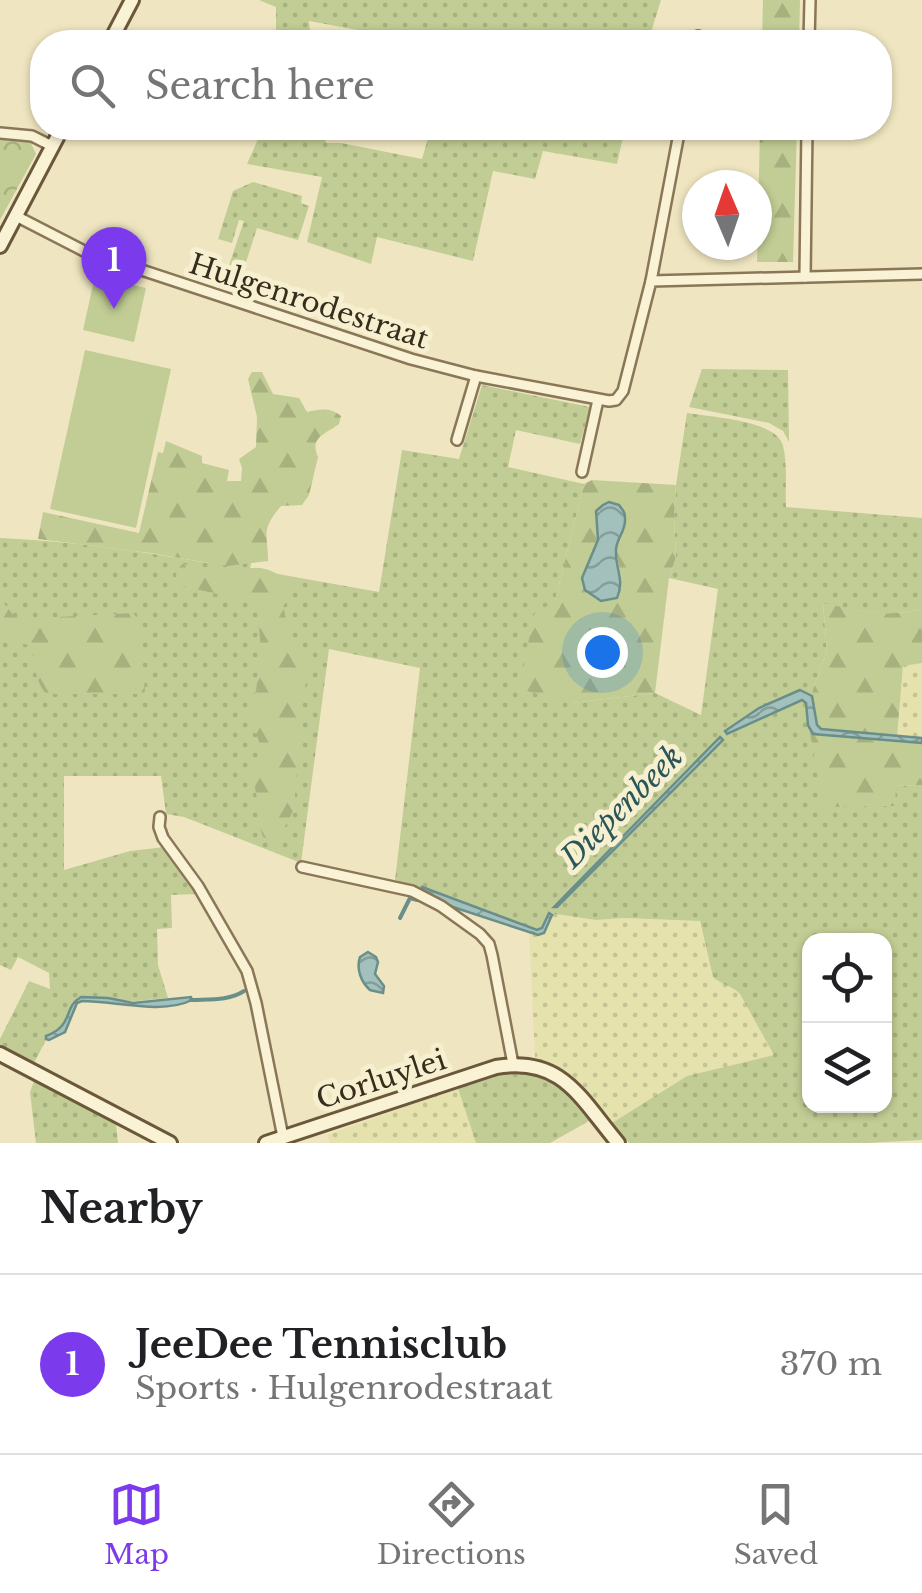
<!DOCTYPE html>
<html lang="en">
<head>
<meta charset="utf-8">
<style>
	:root { --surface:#fff; --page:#f6f6f6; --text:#202124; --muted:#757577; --line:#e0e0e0; --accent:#7c3aed }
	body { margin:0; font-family:"Libre Baskerville",serif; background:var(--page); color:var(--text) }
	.controls { position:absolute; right:30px; bottom:30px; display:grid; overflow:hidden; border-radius:20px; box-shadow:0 2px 8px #0004 }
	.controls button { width:90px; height:90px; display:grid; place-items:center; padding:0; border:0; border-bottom:2px solid var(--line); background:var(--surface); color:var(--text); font:50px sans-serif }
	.compass { position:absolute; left:682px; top:170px; width:90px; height:90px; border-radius:50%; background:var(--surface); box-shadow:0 2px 8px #0004; rotate:358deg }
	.you { position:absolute; left:602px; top:652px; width:35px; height:35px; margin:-25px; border:8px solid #fff; border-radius:50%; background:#1a73e8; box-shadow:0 0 0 15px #1a73e833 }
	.badge { display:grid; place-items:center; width:65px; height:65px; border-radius:50%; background:var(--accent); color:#fff; font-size:32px; font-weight:700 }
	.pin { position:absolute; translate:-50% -82px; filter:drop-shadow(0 2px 5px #0008) }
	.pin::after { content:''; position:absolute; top:52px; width:35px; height:30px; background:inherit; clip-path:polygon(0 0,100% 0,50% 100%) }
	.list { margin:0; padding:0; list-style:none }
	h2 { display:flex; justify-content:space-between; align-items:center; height:130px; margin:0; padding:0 40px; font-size:42px }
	h2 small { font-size:32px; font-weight:400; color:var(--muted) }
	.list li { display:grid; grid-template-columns:65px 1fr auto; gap:30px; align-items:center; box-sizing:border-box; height:180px; padding:0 40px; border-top:2px solid var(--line) }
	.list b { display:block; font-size:38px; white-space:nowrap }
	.list p { margin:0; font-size:32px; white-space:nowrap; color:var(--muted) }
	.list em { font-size:32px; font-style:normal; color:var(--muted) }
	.icon { flex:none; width:55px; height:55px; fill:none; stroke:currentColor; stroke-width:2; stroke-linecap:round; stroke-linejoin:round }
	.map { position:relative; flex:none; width:922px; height:1143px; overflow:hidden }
	.search { position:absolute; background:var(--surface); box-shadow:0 2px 8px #0004; left:30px; right:30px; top:30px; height:110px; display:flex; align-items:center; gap:25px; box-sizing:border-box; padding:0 35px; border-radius:40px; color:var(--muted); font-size:38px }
	.sheet { height:310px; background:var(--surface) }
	nav { display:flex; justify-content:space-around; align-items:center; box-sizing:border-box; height:140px; border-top:2px solid var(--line); background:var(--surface); font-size:28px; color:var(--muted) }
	nav a { display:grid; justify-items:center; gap:5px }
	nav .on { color:var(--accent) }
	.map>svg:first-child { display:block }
</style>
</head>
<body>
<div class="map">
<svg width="922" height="1143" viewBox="0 0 922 1143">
	<defs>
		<pattern id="farmland-dots" width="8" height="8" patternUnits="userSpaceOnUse" patternTransform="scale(2.5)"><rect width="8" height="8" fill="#e5e2ae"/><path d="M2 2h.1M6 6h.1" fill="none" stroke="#c5c295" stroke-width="1.8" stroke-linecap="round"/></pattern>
		<pattern id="grass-dots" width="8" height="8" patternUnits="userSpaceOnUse" patternTransform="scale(2.5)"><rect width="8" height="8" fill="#c1cd94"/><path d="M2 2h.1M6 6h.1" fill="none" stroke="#a7b07f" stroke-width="1.8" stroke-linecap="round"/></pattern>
		<pattern id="forest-firs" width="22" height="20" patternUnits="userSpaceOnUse" patternTransform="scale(2.5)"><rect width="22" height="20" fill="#c1cd94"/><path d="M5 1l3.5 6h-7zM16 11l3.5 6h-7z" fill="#a7b07f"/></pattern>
		<pattern id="park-crowns" width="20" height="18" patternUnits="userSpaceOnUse" patternTransform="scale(2.5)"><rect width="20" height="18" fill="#c1cd94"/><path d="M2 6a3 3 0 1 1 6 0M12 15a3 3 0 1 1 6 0" fill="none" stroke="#a7b07f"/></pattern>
		<pattern id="water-waves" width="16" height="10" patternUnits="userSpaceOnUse" patternTransform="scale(2.5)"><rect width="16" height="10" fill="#a3c1bc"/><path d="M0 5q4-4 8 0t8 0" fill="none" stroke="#869d98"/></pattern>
	</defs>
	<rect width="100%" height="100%" fill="#efe6c1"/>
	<g fill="url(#farmland-dots)">
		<path d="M922,663V740L897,738L903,665Z"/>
		<path d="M550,913L596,920L623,918L699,921L713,977L717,981L734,987L740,994L775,1055L687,1076L612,1123L575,1079L554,1065L535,1059L529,930L551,916Z"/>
		<path d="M458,1088L476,1143H330L327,1135Z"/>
	</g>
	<g fill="url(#grass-dots)" fill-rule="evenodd">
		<path d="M259,0H661L648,42H396V37L309,21L311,42H276V7Z"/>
		<path d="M263,128H323L326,143H341L422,159L431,128H625L617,164L543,151L535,179L493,171L473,261L377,237L371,264L307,242L322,177L247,164Z"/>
		<path d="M253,182L302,196L301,203L309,206L298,240L257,228L237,290L222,286L244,221L239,220L232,243L218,239L233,191Z"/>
		<path d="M702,369L788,370L789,442L783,431L769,423L689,407Z"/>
		<path d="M482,385L590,407L580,444L516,430L508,467L584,484L555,601L572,703L655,693L701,715L718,589L669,578L676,557L674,519L676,485L687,413C710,417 773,420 782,443C788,459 785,489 786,507L922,518V609C886,618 859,611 823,604L827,651L806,709L895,806V786L922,785V1140L868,1143H629L612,1123L687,1076L774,1055L740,994C732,985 721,985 713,977L700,921L623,918L596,920L549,913L540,935L395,880L420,668L329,649L301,863L184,817L166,814L161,776H64V870L130,851L165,847L195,886L198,894L171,895L172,928L157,929L158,965L168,998L136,1001L76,1000L64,1032L47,1038L34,1063L0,1045V1039L29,981L50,989L49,973L18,957L11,970L0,965V538C70,541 139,551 208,563L226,486L265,493L250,569L379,592L402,450L459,459ZM810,941H884V1106H810Z"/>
		<path d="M510,1072C555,1072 562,1090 589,1121L550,1143H476L458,1088L494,1074Z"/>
		<path d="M34,1081L116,1124L118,1143H36L30,1092Z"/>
	</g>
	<g fill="url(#forest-firs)" fill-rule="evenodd">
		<path d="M763,0H800L799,42H762Z"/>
		<path d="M760,128H797L793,262H757Z"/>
		<path d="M252,372H262L273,394L299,398L307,412C321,409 330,407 341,416L339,424C326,434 309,437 318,457L309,495L302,505L281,506C260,531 268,533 268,561L227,566L150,553L38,539L43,512L139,533L158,452L163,453L166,441L202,456V463L229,470L227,481H241L242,468L239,459L256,447L257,417L248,379Z"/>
		<path d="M592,480L676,485L674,519L676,557L669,578L655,693L572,703L519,689L534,614L555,601L584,484ZM596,511L625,523L616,550L621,577L619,595L596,599L585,590L582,578L598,540Z"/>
		<path d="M183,564L203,568L213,567L225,575C253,565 267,563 290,584V594L283,607L291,638L305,650L308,669L300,722L303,738L295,785V807L277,842L263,837L259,824L263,805L257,799L252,770C265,749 261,737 245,719L248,701L256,691L261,650L258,616L261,604L178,585C175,576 175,570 183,564Z"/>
		<path d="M0,598L13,615L21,619L133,613L138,619L145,691L142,694H46C34,678 34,664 33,645L0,642Z"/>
		<path d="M823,603C859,611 885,618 922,609V663L903,666L897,737L922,740V785L895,786L896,806L823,807L806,709L827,651Z"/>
	</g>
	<path fill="url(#park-crowns)" d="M0,138L29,139L36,154L0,220Z"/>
	<g fill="#c1cd94">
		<path d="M95,276L146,288L134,342L83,330Z"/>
		<path d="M85,350L171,369L136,528L50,509Z"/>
	</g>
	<g fill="url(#water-waves)" stroke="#6a8f8a" stroke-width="2.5">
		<path d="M609,502L619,505C623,511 625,511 625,519C626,531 616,539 616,550C615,568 625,580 617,598L601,601L585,590L582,578L598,540L596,511L603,505Z"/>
		<path d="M800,690L812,696L817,725L821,729L922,738V743L813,734L808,725L806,703L802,700L727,734L725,731L759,708Z"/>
		<path d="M720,737L723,740L557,907H554Z"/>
		<path d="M422,887L537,930L542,928L549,913L552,915L544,933L538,935L453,907L420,892Z"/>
		<path d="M368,952L376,957L378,962L375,974L384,986L383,993L370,990C361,982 356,969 360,957Z"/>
		<path d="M81,997L108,998L133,1003L191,997L192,1000C162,1015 115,1001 82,1001L77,1003L65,1032L49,1040L46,1039V1036C75,1025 62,1008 81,997Z"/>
	</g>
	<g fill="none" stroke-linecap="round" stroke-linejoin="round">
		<g stroke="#6a8f8a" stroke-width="4">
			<path d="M400,918L410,898L417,900"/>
			<path d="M191,1000C209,999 229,1001 244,991"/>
		</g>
		<g stroke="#897758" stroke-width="14">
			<g id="street">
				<path d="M696,42L698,36"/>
				<path d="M809,42L810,0"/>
				<path d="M0,133L32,136L52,146"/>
				<path d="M16,216L84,251L411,359L476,376L609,401L616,400L623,391L651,281L922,274"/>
				<path d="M805,277L807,128"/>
				<path d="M651,281L680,128"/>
				<path d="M457,440L476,376"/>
				<path d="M582,472L598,400"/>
				<path d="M160,817L159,827L163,838L198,886L247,971L256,1003L283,1137"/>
				<path d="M302,867L412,891L441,906L480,934L489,944L492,955L513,1064"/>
			</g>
		</g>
		<g stroke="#6b583b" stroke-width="18">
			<g id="secondary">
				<path d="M110,42L132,0"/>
				<path d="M0,246L62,128"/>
				<path d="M0,1054L170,1143"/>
				<path d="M266,1143L496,1067C562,1056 580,1098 618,1143"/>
			</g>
		</g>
		<use href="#street" stroke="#faf2d4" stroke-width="9"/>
		<use href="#secondary" stroke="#faf2d4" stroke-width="12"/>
	</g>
	<g text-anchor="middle" stroke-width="10" stroke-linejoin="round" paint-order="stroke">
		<g font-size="28" fill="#382d1d" stroke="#f6efd0">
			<text transform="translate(309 301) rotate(18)" y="10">Hulgenrodestraat</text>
			<text transform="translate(381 1079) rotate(-18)" y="10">Corluylei</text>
		</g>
		<g font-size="30" font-style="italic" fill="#2b5658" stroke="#f6efd0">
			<text transform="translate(622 807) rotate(-45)" y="10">Diepenbeek</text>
		</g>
	</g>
</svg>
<div class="controls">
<button><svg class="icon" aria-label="locate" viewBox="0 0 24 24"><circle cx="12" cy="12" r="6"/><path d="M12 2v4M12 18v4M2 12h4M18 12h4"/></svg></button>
<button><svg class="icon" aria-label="layers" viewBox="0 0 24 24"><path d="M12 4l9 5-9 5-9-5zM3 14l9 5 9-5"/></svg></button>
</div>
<svg class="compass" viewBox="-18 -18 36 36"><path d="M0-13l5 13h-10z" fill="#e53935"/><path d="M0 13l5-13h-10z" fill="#757577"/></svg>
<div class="you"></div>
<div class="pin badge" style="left:114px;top:309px">1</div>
<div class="search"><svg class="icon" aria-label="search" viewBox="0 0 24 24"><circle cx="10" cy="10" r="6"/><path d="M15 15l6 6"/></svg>Search here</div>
</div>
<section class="sheet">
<h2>Nearby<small></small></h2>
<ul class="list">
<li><span class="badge">1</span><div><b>JeeDee Tennisclub</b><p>Sports · Hulgenrodestraat</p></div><em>370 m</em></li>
</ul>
</section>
<nav>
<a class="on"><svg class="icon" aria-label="map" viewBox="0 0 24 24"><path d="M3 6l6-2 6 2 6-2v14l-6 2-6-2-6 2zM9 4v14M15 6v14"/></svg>Map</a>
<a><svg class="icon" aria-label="directions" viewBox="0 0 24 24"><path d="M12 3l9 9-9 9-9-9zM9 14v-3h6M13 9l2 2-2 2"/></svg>Directions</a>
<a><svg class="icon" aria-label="saved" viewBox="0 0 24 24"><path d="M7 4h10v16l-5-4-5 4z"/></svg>Saved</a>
</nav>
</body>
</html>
